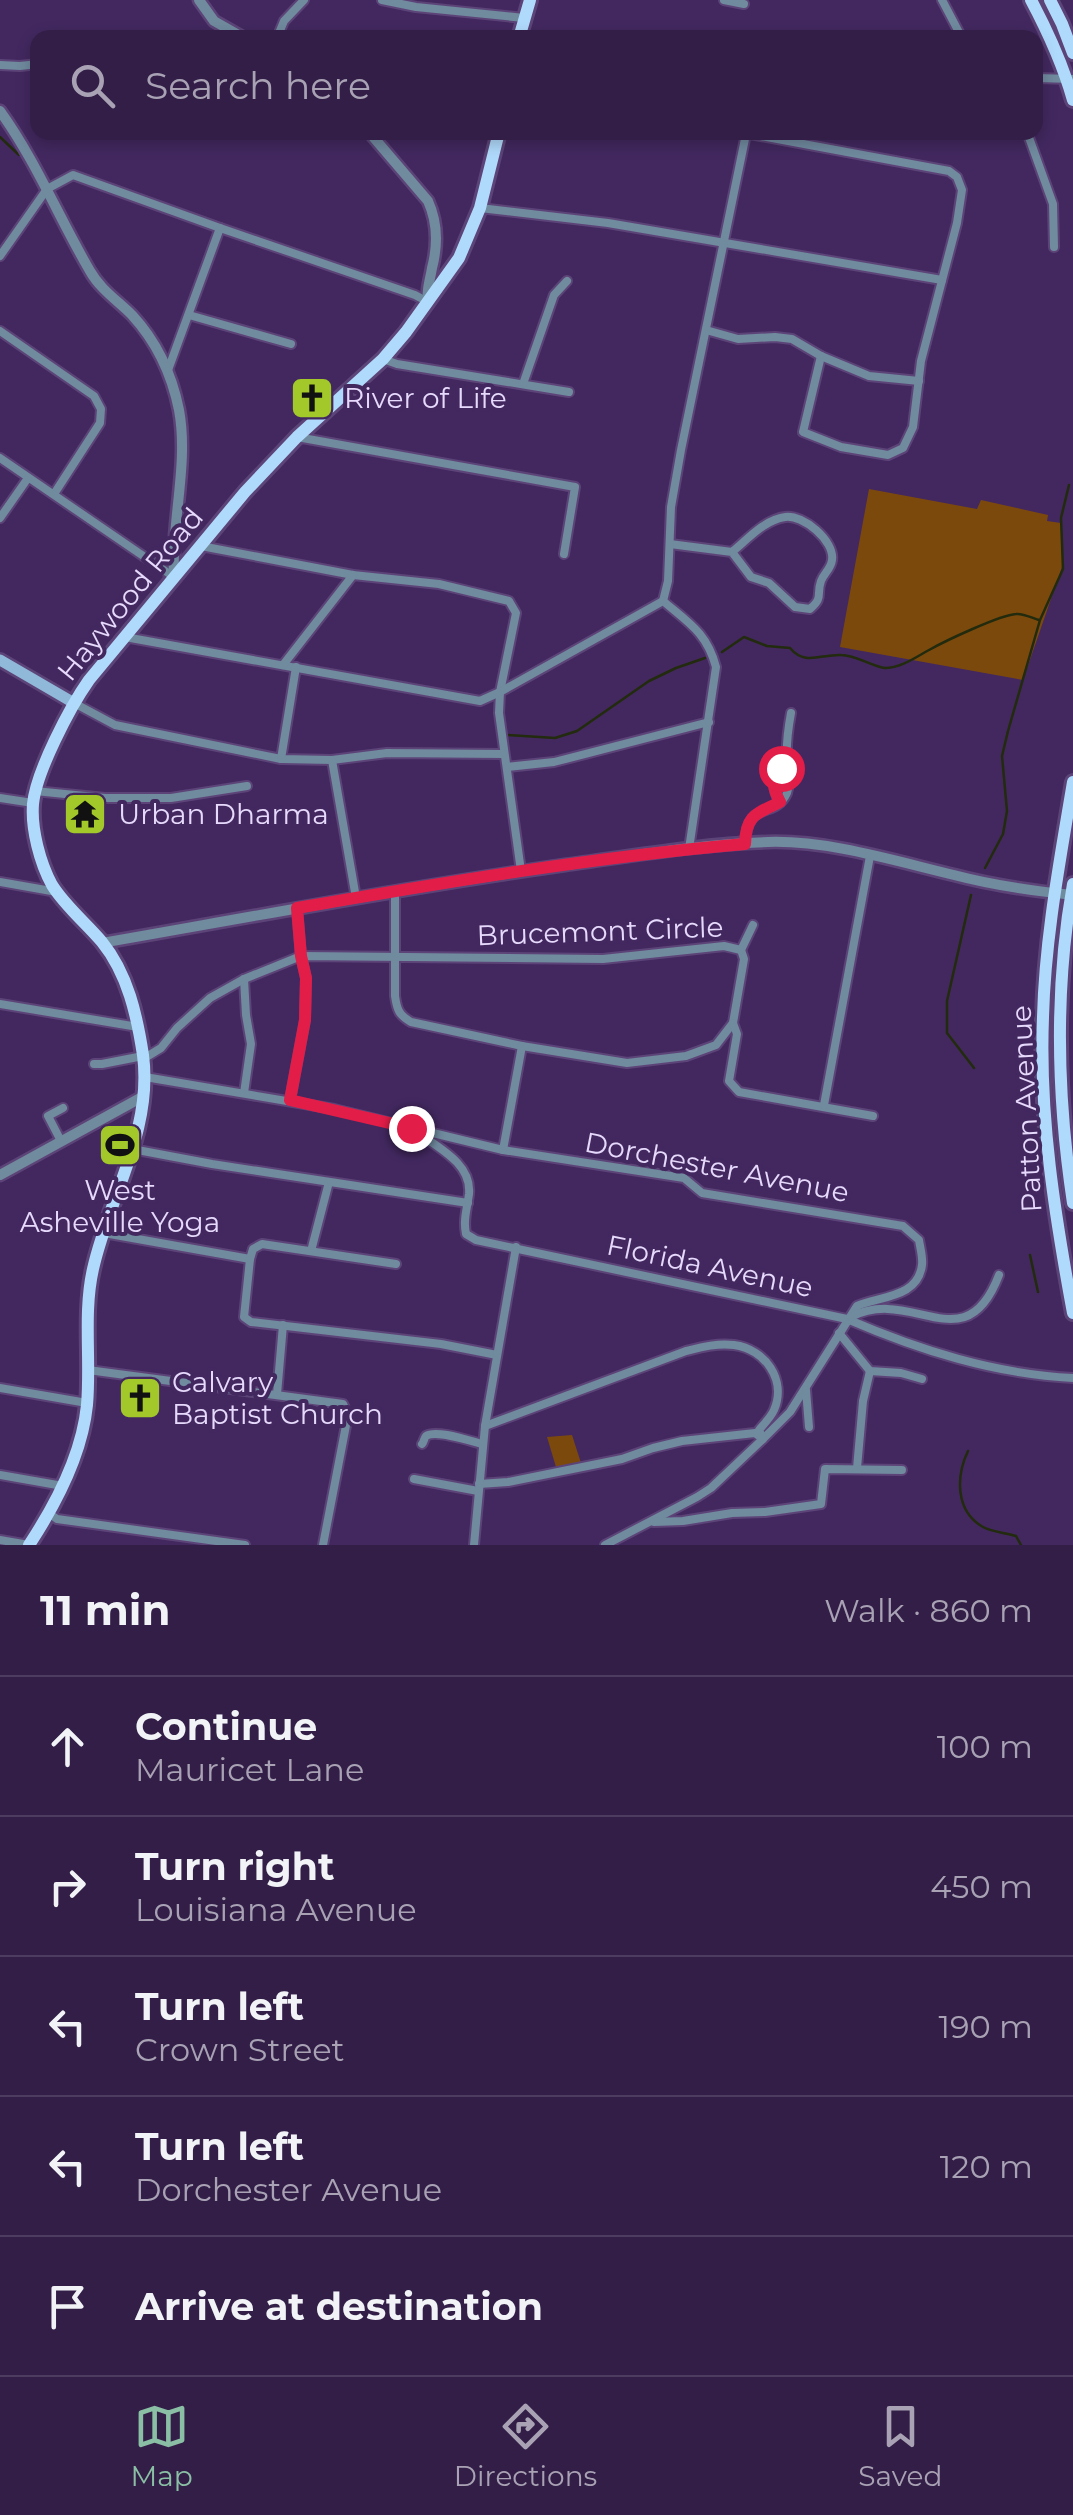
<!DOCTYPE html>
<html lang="en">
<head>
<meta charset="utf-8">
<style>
	:root { --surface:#321e47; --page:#3d2b52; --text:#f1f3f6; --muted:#a8a2b4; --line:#4d3c60; --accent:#8abfa5 }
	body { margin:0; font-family:Montserrat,sans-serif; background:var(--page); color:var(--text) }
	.stop { position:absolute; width:30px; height:30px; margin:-22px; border:8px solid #e11d48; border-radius:50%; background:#fff }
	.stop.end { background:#e11d48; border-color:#fff; box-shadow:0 2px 10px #0008 }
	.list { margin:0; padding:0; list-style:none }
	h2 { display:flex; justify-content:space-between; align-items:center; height:130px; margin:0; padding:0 40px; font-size:42px }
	h2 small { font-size:32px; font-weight:400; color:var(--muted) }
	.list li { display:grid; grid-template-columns:65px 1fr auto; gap:30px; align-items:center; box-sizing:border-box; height:140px; padding:0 40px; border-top:2px solid var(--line) }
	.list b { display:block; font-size:38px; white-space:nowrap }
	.list p { margin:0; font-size:32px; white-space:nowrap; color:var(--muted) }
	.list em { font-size:32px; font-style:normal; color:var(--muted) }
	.icon { flex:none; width:55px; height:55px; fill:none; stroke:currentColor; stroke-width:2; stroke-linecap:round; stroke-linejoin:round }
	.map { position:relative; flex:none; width:1073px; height:1545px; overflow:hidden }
	.search { position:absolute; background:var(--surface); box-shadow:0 5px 15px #0003; left:30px; right:30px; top:30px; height:110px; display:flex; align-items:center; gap:25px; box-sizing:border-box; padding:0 35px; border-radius:20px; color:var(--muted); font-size:38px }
	.sheet { height:830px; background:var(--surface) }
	nav { display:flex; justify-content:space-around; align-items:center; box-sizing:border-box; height:140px; border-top:2px solid var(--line); background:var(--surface); font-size:28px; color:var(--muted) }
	nav a { display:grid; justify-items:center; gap:5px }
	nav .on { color:var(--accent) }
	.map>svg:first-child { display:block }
</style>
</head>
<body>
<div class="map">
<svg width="1073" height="1545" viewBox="0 0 1073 1545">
	<rect width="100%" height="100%" fill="#42285f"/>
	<g fill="#7c490d">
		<path d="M869,489L977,509L981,500L1048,515L1047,521L1061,523L1063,564L1023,680L840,647Z"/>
		<path d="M572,1435L581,1463L556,1467L547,1437Z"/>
	</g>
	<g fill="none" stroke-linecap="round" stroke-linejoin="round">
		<g stroke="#222b0d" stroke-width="2.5">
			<path d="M0,137L19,155"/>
			<path d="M722,652L744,637L767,646L790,648C805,666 821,654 841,655C856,655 873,667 885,668C901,668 916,657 929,650C945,641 1000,615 1016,614C1023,613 1032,618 1039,620"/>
			<path d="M507,735L555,738L577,731L649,681L676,668L705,658"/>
			<path d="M985,868L1003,834L1007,811L1002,756L1008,731L1040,620L1063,569L1061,518L1069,485"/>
			<path d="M971,895L947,1001V1033L974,1068"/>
			<path d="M1030,1255L1038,1292"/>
			<path d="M968,1451C956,1476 955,1511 983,1527C992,1532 1006,1533 1016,1536L1021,1545"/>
		</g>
		<g stroke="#5c4478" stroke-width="12">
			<g id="minor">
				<path d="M382,0L416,7L524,18"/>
				<path d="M724,0L744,4"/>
				<path d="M942,0L962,38"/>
				<path d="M277,38L284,21L304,0"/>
				<path d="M0,65L20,66L38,64"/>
				<path d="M1036,78L1073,79"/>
				<path d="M739,132L949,171L957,177L962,190L957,223L921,361L913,427L903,448L888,455L841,447L803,432L821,356"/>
				<path d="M1027,132L1053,204L1054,247"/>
				<path d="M480,208L608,223L942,280"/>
				<path d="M0,256L47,189L73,175L220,228L415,295L428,302"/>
				<path d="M189,315L291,344"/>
				<path d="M706,330L738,339L775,337L792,339L821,356L869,376L919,381"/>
				<path d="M0,331L94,396L101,409L100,423L54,494"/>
				<path d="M383,359L397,364L569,392"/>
				<path d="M168,370L220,228"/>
				<path d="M523,384L554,295L567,281"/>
				<path d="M297,437L575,487L564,554"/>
				<path d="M0,458L174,577"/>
				<path d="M0,518L28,478"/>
				<path d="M670,544L732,552L751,577L769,583L795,607L810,609C824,597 816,595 821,581C824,573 831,569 832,560C835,541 803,514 785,517C764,520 748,539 732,552"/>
				<path d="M201,546L353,575L439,584L509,601L516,613L500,692L499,713L521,871"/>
				<path d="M663,601L668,581L671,507L681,450L746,134"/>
				<path d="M663,601C689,623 707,633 716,667L689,849"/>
				<path d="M125,637L480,701L500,692L663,601"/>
				<path d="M283,665L353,575"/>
				<path d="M74,703L115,725L281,759L332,760L387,753L504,754"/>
				<path d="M281,759L296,667"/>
				<path d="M332,760L356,898"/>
				<path d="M507,767L554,762L709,722"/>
				<path d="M35,791L105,798H171L247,786"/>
				<path d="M0,798L33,803"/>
				<path d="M780,802C771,787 771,775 787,764"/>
				<path d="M745,844C747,798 775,820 787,793C791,782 787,772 787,761C786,745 788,729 791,713"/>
				<path d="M0,882L57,892"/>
				<path d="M395,892V996C397,1010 399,1015 411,1022L522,1046L627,1063L686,1056L716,1045L733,1023L744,959L741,950"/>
				<path d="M741,950L753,925"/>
				<path d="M244,979L246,1015L251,1044L244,1093"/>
				<path d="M0,1004L138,1027"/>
				<path d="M733,1023L737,1034L729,1081L739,1092L873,1116"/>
				<path d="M143,1059L161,1048L177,1028L210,998L244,979L301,956L603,959L724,946L741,950"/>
				<path d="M94,1064H102L143,1056"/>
				<path d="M145,1077L334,1109L503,1150L684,1178L702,1193L903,1226L919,1240C920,1247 923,1257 922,1265C918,1298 880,1296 857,1306L790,1412L763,1439L711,1488L697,1497L605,1545"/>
				<path d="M290,1100L305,1020L306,978L301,956L297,909"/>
				<path d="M824,1105L870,856"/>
				<path d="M414,1130C437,1147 472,1163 469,1194C467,1209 463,1220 466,1234L476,1240L847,1319C919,1350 994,1374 1073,1378"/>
				<path d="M61,1141L48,1116L63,1108"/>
				<path d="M132,1149L212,1164L468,1203"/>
				<path d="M503,1150L522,1046"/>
				<path d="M104,1233L250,1259"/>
				<path d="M311,1251L329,1182"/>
				<path d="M396,1264L262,1244L253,1249L250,1259L244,1317L251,1322L441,1344L497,1355"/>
				<path d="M851,1317C912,1285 965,1364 999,1275"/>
				<path d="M839,1333L870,1371L901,1373L922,1379"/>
				<path d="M88,1370L343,1404L348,1415L323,1545"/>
				<path d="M0,1388L87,1403"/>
				<path d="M806,1390L809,1427"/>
				<path d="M277,1394L283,1325"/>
				<path d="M422,1444C424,1442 424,1438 426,1436C436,1429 470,1441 482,1444"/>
				<path d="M857,1468L863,1401L870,1371"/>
				<path d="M0,1475L63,1486"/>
				<path d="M414,1479L478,1491"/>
				<path d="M479,1484L508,1482L622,1459L653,1448L682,1441L755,1433L763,1439L759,1430C764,1424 771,1417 774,1410C787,1380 765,1349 734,1345C717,1343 702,1347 686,1351L485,1426"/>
				<path d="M50,1514L57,1519L245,1545"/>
				<path d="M654,1522L683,1521L732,1513L765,1512L821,1504L825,1469L902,1470"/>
				<path d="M0,1540L29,1545"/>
				<path d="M474,1545L485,1426L516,1247"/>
			</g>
		</g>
		<g stroke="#5c4478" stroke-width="15">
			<g id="tertiary">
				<path d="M199,0L214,21L244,38"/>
				<path d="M0,111C36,161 59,218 90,271C100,289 118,301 132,315C156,341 172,375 179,410C189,464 171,522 174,577"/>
				<path d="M369,132L428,201C438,223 438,245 432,268C430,281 426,290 428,302"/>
				<path d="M102,943C256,916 410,887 565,865C632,856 700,844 768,842C828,840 895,861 954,875C992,885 1033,891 1073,895"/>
				<path d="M0,1175L144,1096"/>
			</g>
		</g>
		<g stroke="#5c4478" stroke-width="16">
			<path id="secondary" d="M0,660L74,703"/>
		</g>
		<g stroke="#5c4478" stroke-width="18">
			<g id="primary">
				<path d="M1031,0C1048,32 1063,65 1073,100"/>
				<path d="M1050,0L1062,24L1073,53"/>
				<path d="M519,38L530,0"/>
				<path d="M1073,782C1060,860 1045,938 1043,1017C1039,1117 1055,1216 1073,1313"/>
				<path d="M1073,884C1054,990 1057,1097 1073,1203"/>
				<path d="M29,1545C56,1504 82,1455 87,1405C91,1360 83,1313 93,1269C109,1197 153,1131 143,1055C137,1016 128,974 102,942C86,923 65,906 52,885C40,863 31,829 33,804C36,772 70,707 89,680L245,492L297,437L383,359L406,332L459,258L480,208L499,132"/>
			</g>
		</g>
		<use href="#minor" stroke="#708a9e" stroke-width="8"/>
		<use href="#tertiary" stroke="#708a9e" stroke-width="10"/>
		<use href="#secondary" stroke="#8fb8d9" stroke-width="11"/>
		<use href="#primary" stroke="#b0dafc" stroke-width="12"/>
	</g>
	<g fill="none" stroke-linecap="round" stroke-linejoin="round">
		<path stroke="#e11d48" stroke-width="12" d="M411,1128L290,1100L305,1020L306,978L301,956L297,908C446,882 595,857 745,844C746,815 756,814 780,802C773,789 771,780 781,768"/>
	</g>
	<defs>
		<g id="church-square" transform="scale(2.25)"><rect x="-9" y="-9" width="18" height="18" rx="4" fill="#a2c929" stroke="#42285f"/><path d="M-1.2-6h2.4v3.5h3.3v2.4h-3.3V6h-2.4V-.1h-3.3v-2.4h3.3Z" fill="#111"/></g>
		<g id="temple-square" transform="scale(2.25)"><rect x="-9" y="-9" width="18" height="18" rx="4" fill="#a2c929" stroke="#42285f"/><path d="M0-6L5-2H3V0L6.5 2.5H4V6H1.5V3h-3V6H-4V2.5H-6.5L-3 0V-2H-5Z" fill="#111"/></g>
		<g id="stadium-square" transform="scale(2.25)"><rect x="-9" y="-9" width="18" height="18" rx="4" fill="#a2c929" stroke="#42285f"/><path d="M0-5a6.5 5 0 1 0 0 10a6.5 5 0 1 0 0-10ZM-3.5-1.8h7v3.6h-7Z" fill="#111"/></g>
	</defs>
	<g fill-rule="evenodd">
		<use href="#church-square" x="312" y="398"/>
		<use href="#temple-square" x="85" y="814"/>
		<use href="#stadium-square" x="120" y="1145"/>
		<use href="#church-square" x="140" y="1398"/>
	</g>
	<g text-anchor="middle" stroke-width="8" stroke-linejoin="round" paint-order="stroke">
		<g font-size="28" fill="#e6d9fb" stroke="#42285f" text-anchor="start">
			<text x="344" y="408">River of Life</text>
			<text x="118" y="824">Urban Dharma</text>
			<text x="120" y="1200" text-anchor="middle">West<tspan x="120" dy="32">Asheville Yoga</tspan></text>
			<text x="172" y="1392">Calvary<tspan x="172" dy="32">Baptist Church</tspan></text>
		</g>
		<g font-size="28" fill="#e6d9fb" stroke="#42285f">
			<text transform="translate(130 594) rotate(-51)" y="10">Haywood Road</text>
			<text transform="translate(600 931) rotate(-2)" y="10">Brucemont Circle</text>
			<text transform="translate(1026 1109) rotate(-93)" y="10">Patton Avenue</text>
			<text transform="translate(717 1167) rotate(11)" y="10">Dorchester Avenue</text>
			<text transform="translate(710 1266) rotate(12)" y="10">Florida Avenue</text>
		</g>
	</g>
</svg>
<div class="stop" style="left:781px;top:768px"></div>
<div class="stop end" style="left:411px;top:1128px"></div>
<div class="search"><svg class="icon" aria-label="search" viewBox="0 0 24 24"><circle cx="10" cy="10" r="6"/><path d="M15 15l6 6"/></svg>Search here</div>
</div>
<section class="sheet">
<h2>11 min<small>Walk · 860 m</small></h2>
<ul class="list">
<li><svg class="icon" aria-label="ahead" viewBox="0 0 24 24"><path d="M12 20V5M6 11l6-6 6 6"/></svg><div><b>Continue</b><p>Mauricet Lane</p></div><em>100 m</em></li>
<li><svg class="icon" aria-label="right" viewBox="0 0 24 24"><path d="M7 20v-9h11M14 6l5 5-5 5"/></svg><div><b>Turn right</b><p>Louisiana Avenue</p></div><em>450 m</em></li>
<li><svg class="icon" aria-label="left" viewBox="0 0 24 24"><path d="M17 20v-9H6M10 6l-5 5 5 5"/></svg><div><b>Turn left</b><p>Crown Street</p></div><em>190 m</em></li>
<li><svg class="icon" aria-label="left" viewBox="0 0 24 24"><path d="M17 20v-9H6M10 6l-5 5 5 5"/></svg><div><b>Turn left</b><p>Dorchester Avenue</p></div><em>120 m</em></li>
<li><svg class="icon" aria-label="arrive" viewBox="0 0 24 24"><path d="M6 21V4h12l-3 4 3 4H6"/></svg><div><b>Arrive at destination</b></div></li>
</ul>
</section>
<nav>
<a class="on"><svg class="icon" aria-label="map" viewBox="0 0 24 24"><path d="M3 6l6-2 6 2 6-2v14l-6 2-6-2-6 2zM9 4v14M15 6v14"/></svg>Map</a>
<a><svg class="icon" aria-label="directions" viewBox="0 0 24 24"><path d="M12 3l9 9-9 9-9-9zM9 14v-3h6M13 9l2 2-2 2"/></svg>Directions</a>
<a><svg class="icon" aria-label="saved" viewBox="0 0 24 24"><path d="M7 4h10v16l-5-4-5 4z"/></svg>Saved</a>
</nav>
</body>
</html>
